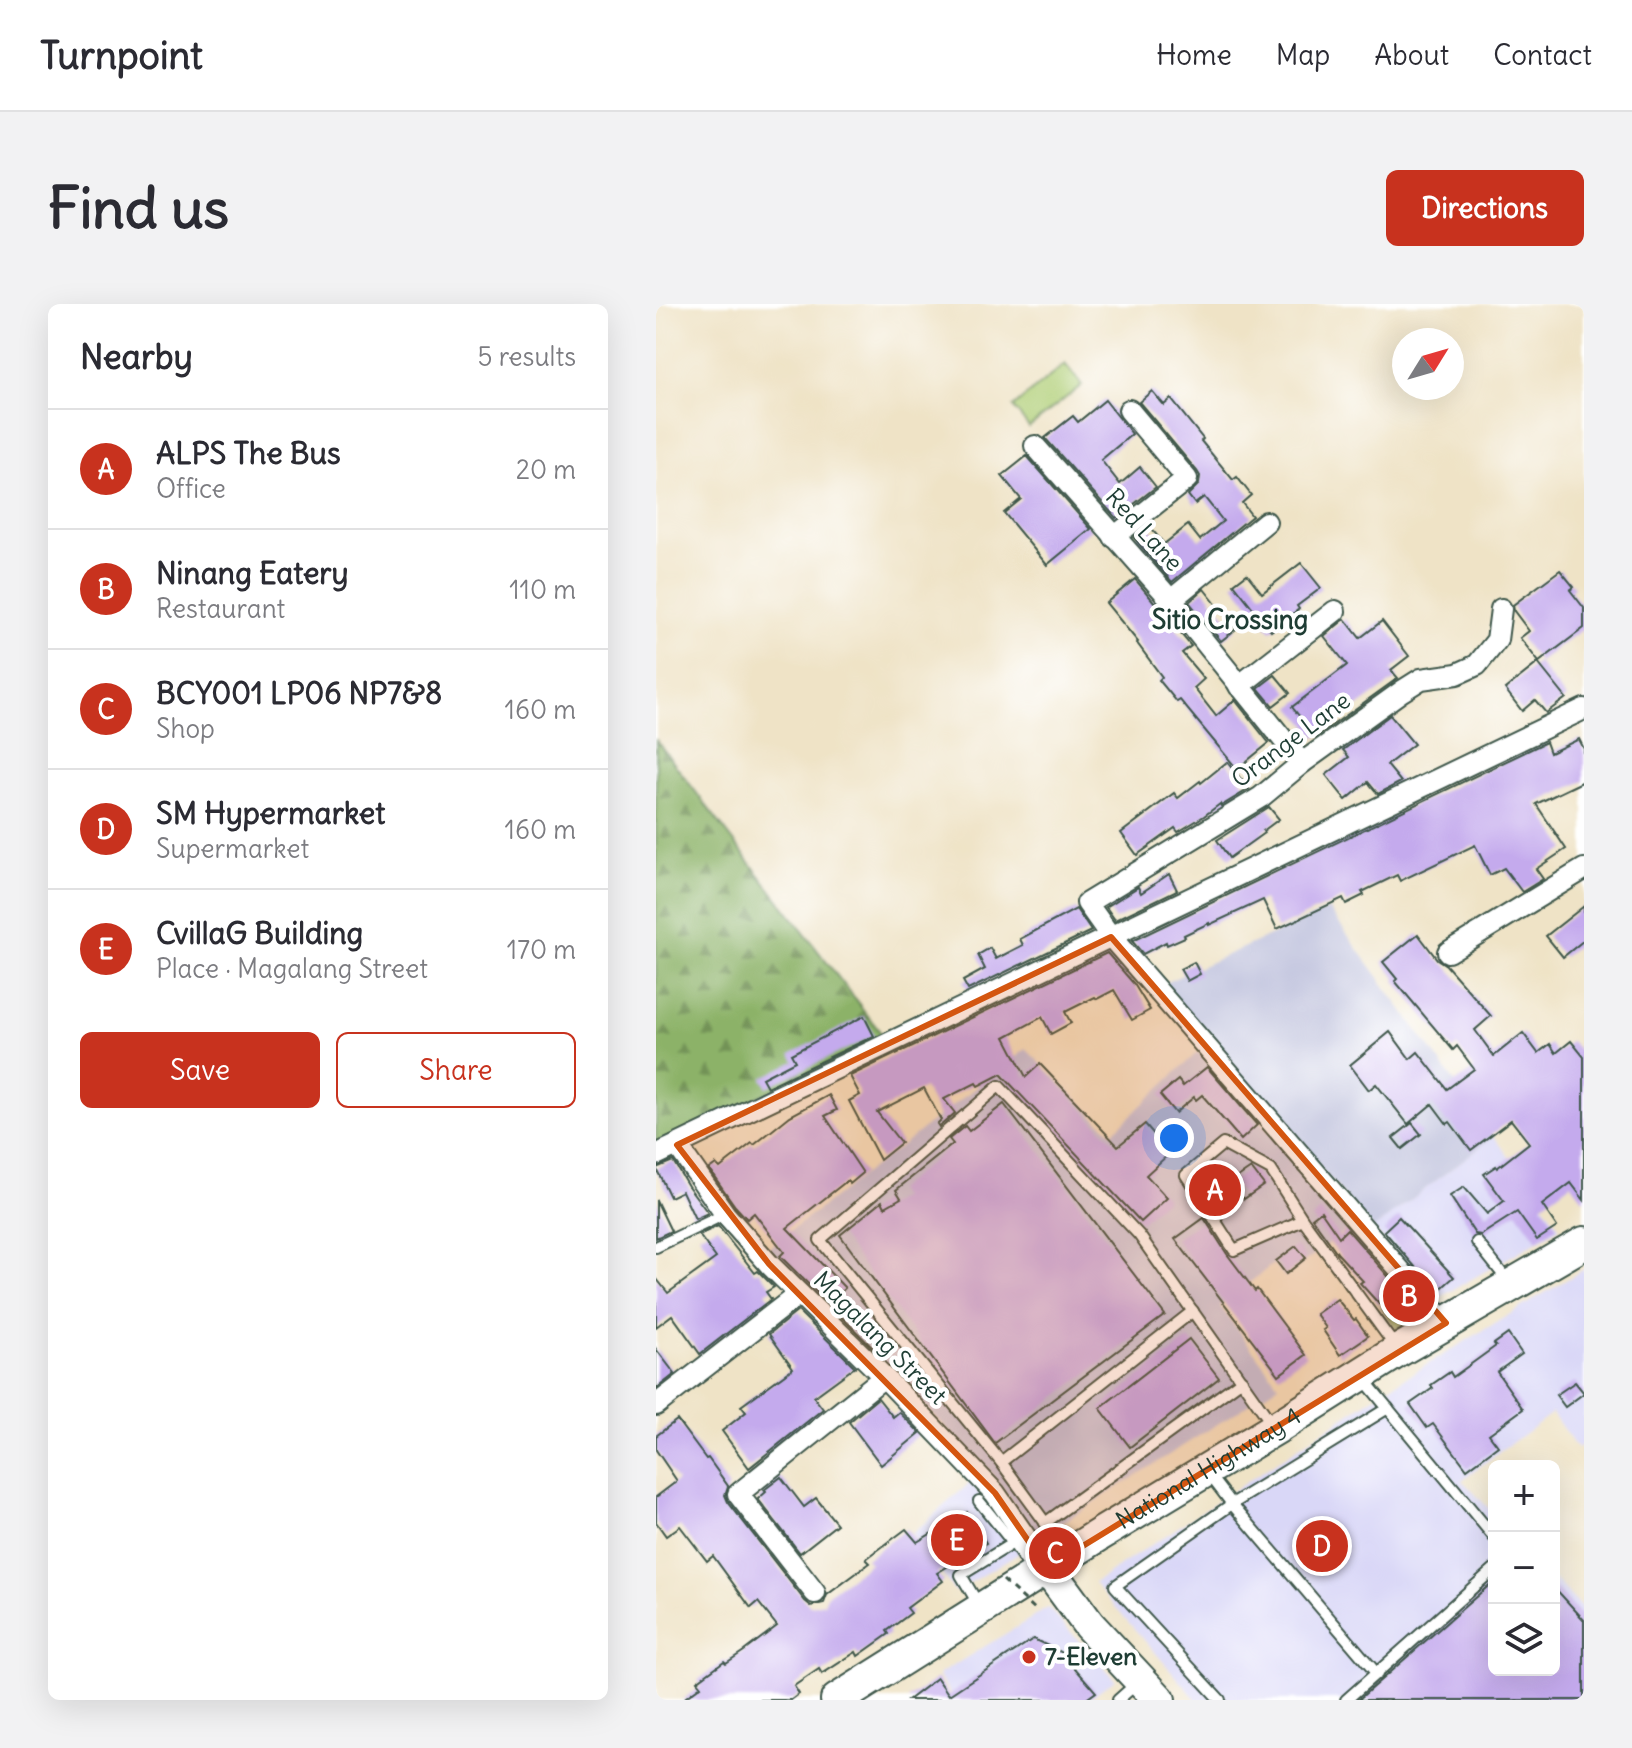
<!DOCTYPE html>
<html lang="en">
<head>
<meta charset="utf-8">
<style>
	:root { --surface:#fff; --page:#f2f2f3; --text:#2b2b33; --muted:#7c7c81; --line:#e1e1e2; --accent:#c8321e }
	body { margin:0; font-family:Delius,sans-serif; background:var(--page); color:var(--text) }
	.controls { position:absolute; right:24px; bottom:24px; display:grid; overflow:hidden; border-radius:12px; box-shadow:0 8px 32px #0002 }
	.controls button { width:72px; height:72px; display:grid; place-items:center; padding:0; border:0; border-bottom:2px solid var(--line); background:var(--surface); color:var(--text); font:40px sans-serif }
	.compass { position:absolute; left:736px; top:24px; width:72px; height:72px; border-radius:50%; background:var(--surface); box-shadow:0 8px 32px #0002; rotate:53deg }
	.you { position:absolute; left:518px; top:834px; width:28px; height:28px; margin:-20px; border:6px solid #fff; border-radius:50%; background:#1a73e8; box-shadow:0 0 0 12px #1a73e833 }
	.badge { display:grid; place-items:center; width:52px; height:52px; border-radius:50%; background:var(--accent); color:#fff; font-size:26px; font-weight:700 }
	.pin { position:absolute; translate:-50% -50%; border:4px solid #fff; box-shadow:0 2px 8px #0006 }
	.list { margin:0; padding:0; list-style:none }
	h2 { display:flex; justify-content:space-between; align-items:center; height:104px; margin:0; padding:0 32px; font-size:34px }
	h2 small { font-size:26px; font-weight:400; color:var(--muted) }
	.list li { display:grid; grid-template-columns:52px 1fr auto; gap:24px; align-items:center; box-sizing:border-box; height:120px; padding:0 32px; border-top:2px solid var(--line) }
	.list b { display:block; font-size:30px; white-space:nowrap }
	.list p { margin:0; font-size:26px; white-space:nowrap; color:var(--muted) }
	.list em { font-size:26px; font-style:normal; color:var(--muted) }
	.actions { display:flex; gap:16px; padding:24px 32px }
	.actions a { flex:1; padding:18px 0; border:2px solid var(--accent); border-radius:12px; text-align:center; font-size:28px; color:var(--accent) }
	.actions .main { background:var(--accent); color:#fff }
	.icon { flex:none; width:44px; height:44px; fill:none; stroke:currentColor; stroke-width:2; stroke-linecap:round; stroke-linejoin:round }
	.map { position:relative; flex:none; width:928px; height:1396px; overflow:hidden; border-radius:12px }
	header { display:flex; align-items:center; gap:48px; box-sizing:border-box; height:112px; padding:0 40px; background:var(--surface); border-bottom:2px solid var(--line) }
	header strong { font-size:38px }
	nav { display:flex; gap:44px; margin-inline-start:auto; font-size:28px }
	.intro { display:flex; align-items:center; justify-content:space-between; box-sizing:border-box; height:192px; padding:0 48px }
	h1 { margin:0; font-size:56px }
	.button { padding:20px 36px; border-radius:12px; background:var(--accent); color:#fff; font-size:28px; font-weight:700 }
	main { display:flex; gap:48px; padding:0 48px }
	aside { flex:1; background:var(--surface); border-radius:12px; box-shadow:0 8px 32px #0002 }
	.map>svg:first-child { display:block }
</style>
</head>
<body>
<header>
<strong>Turnpoint</strong>
<nav><a>Home</a><a>Map</a><a>About</a><a>Contact</a></nav>
</header>
<div class="intro"><h1>Find us</h1><a class="button">Directions</a></div>
<main>
<aside>
<h2>Nearby<small>5 results</small></h2>
<ul class="list">
<li><span class="badge">A</span><div><b>ALPS The Bus</b><p>Office</p></div><em>20 m</em></li>
<li><span class="badge">B</span><div><b>Ninang Eatery</b><p>Restaurant</p></div><em>110 m</em></li>
<li><span class="badge">C</span><div><b>BCY001 LP06 NP7&amp;8</b><p>Shop</p></div><em>160 m</em></li>
<li><span class="badge">D</span><div><b>SM Hypermarket</b><p>Supermarket</p></div><em>160 m</em></li>
<li><span class="badge">E</span><div><b>CvillaG Building</b><p>Place · Magalang Street</p></div><em>170 m</em></li>
</ul>
<div class="actions"><a class="main">Save</a><a>Share</a></div>
</aside>
<div class="map">
<svg width="928" height="1396" viewBox="0 0 928 1396">
	<defs>
		<pattern id="forest-firs" width="22" height="20" patternUnits="userSpaceOnUse" patternTransform="scale(2)"><rect width="22" height="20" fill="#8cb268"/><path d="M5 1l3.5 6h-7zM16 11l3.5 6h-7z" fill="#729256"/></pattern>
	</defs>
	<rect width="100%" height="100%" fill="#fff"/>
	<filter id="ink" filterUnits="userSpaceOnUse"><feTurbulence type="fractalNoise" baseFrequency=".0125" numOctaves="2"/><feDisplacementMap in="SourceGraphic" scale="16" xChannelSelector="R" yChannelSelector="G"/><feConvolveMatrix kernelMatrix="1 2 1 2 8 2 1 2 1" color-interpolation-filters="sRGB"/></filter>
	<filter id="wash" filterUnits="userSpaceOnUse"><feTurbulence type="fractalNoise" baseFrequency=".006" numOctaves="4" result="noise"/><feDisplacementMap in="SourceGraphic" scale="32" xChannelSelector="R" yChannelSelector="G"/><feGaussianBlur stdDeviation="1.8" result="paint"/><feColorMatrix in="noise" values="0 0 0 0 0 0 0 0 0 0 0 0 0 0 0 0 0 1.4 0 .05"/><feComposite in="paint" operator="in"/></filter>
	<g filter="url(#wash)">
		<rect width="100%" height="100%" fill="#efe3c6"/>
		<g fill="#d9d7f7">
			<path d="M838,832L904,924L783,994L717,925Z"/>
			<path d="M928,965V1140L921,1145L896,1109L806,1176L838,1210V1366H898V1274L928,1307V1396H541L438,1279L731,1085Z"/>
			<path d="M315,1178L367,1246L299,1288L256,1230Z"/>
			<path d="M392,1304L459,1375L431,1396H300L282,1371Z"/>
		</g>
		<g fill="#c0c2dd">
			<path d="M673,605L838,832L717,925L504,681Z"/>
			<path d="M370,745L456,829L542,748L696,921L629,973L617,960L564,1002L623,1081L382,1234L331,1164L110,946Z"/>
		</g>
		<path fill="url(#forest-firs)" stroke="#56784e" stroke-width="2" d="M0,436L228,733L0,841Z"/>
		<g fill="#b0cf77" stroke="#688656" stroke-width="2">
			<path d="M409,60L426,81L373,123L357,103Z"/>
			<path d="M743,992L758,1012L741,1025L726,1004Z"/>
		</g>
		<g id="blocks">
			<g fill="#c4aaed">
				<path d="M496,87L508,101L515,95L547,135L545,137L577,176L581,173L595,191L586,199L596,212L516,278L478,234L493,222L508,240L532,221L544,236L567,217L548,193L539,200L532,191L543,180L544,172L541,167L483,98Z"/>
				<path d="M449,96L476,130L445,156L464,180L484,163L500,183L460,214L389,134L417,112L422,118Z"/>
				<path d="M371,152L435,225L391,261L348,209L365,195L346,172Z"/>
				<path d="M645,259L665,284L641,302L643,305L615,327L578,280L591,270L606,289Z"/>
				<path d="M904,266L918,283L914,286L928,304V324L883,358L864,334L873,327L858,307L857,301Z"/>
				<path d="M479,275L535,342L526,349L548,375L538,384L560,412L579,396L613,439L581,465L524,396L521,398L503,376L506,373L481,339L482,338L450,299Z"/>
				<path d="M548,285L580,325L565,337L533,298Z"/>
				<path d="M689,315L704,334L726,317L753,352L735,366L742,374L660,433L636,403L691,361L668,332Z"/>
				<path d="M882,359L910,394L890,409L879,396L866,407L849,385Z"/>
				<path d="M619,371L634,389L617,402L602,384Z"/>
				<path d="M734,411L758,440L731,461L745,478L722,490L712,478L690,496L670,471L693,453L687,446Z"/>
				<path d="M923,435L928,445V477L880,500L910,545L880,565L887,575L866,588L848,564L834,571L819,541L744,577L741,571L706,588L708,591L690,600L687,594L621,625L607,596L553,621V619L528,631L529,633L511,641L510,638L487,650L476,637L890,438L894,449Z"/>
				<path d="M571,458L593,485L565,502L564,500L548,512L522,528L519,524L481,551L465,529L518,489L522,494L544,477L545,479Z"/>
				<path d="M613,503L623,515L607,527L608,529L573,554L561,536Z"/>
				<path d="M513,570L521,586L459,616L450,603L482,583L485,589Z"/>
				<path d="M928,602V636L907,653L890,632Z"/>
				<path d="M420,605L435,627L312,686L307,677L329,665L322,651L334,644L340,655L367,641L364,635Z"/>
				<path d="M762,630L781,655L790,661L835,712L819,726L838,752L867,729L882,749L894,740L900,749L915,737L928,753V896L915,879L886,901L901,923L881,936L861,908L825,931L819,930L794,892L808,883L831,910L848,897L828,870L840,862L841,864L873,839L855,816L815,846L794,818L791,820L776,800L752,820L720,780L713,786L694,761L734,728L754,755L762,748L791,785L818,765L801,742L797,746L739,677L741,675L727,658Z"/>
				<path d="M451,649L478,680L494,706L476,716L458,686L441,695L439,693L409,708L415,719L395,730L386,713L349,733L370,773L384,760L462,842L489,820L514,849L490,871L511,894L485,918L345,770L322,782L320,779L288,795L299,809L283,823L281,820L285,816L268,784L221,808L245,839L224,856L193,797L204,791L194,772Z"/>
				<path d="M538,658L544,670L531,677L524,665Z"/>
				<path d="M208,712L218,732L111,783L106,774L139,757L135,750Z"/>
				<path d="M551,763L601,821L585,836L546,791L540,796L538,793L519,809L504,791L522,776L527,782Z"/>
				<path d="M173,791L181,806L169,812L207,869L194,880L192,876L131,924L189,984L183,990L193,1000L190,1003L201,1016L199,1018L230,1051L227,1054L124,952L128,948L98,909L91,915L79,902L53,865L60,860L64,864L96,839L98,841L134,812Z"/>
				<path d="M348,800L509,1011L339,1139L184,931L226,897L229,903L245,894L240,886L297,840L293,835L309,822L313,827Z"/>
				<path d="M756,819L765,830L746,845L737,834Z"/>
				<path d="M17,857L32,882L52,909L39,915L26,887L14,893L0,864Z"/>
				<path d="M595,864L608,881L588,895L576,877Z"/>
				<path d="M0,896L15,927L0,934Z"/>
				<path d="M665,907L683,933L691,925L758,1002L756,1005L741,987L736,991L735,990L723,1000L704,979L707,977L682,950L656,914Z"/>
				<path d="M743,913L798,973L781,988L728,927Z"/>
				<path d="M548,914L571,950L599,987L601,985L650,1051L623,1071L519,935Z"/>
				<path d="M62,922L99,969L102,967L118,983L110,988L115,995L44,1050L16,1011L0,1023V974L12,989L60,954L43,931Z"/>
				<path d="M640,942L650,954L630,970L620,957Z"/>
				<path d="M681,995L698,1016L700,1015L712,1032L684,1051L667,1026L670,1024L660,1010Z"/>
				<path d="M142,1007L199,1063L158,1093L167,1105L93,1164L66,1127L90,1108L85,1102L137,1064L113,1030Z"/>
				<path d="M852,1030L866,1050L841,1068L867,1105L833,1130L842,1142L811,1165L777,1120L771,1124L754,1100L777,1084L775,1081L794,1068L797,1073L840,1042L838,1040Z"/>
				<path d="M533,1035L563,1074L474,1143L444,1104Z"/>
				<path d="M0,1045L19,1070L0,1085Z"/>
				<path d="M919,1078L928,1089L909,1103L900,1091Z"/>
				<path d="M222,1094L237,1113L243,1108L264,1129L225,1161L193,1118Z"/>
				<path d="M21,1116L50,1155L52,1154L72,1182L69,1191L72,1198L149,1297L155,1302L168,1299L171,1291L214,1259L210,1255L250,1225L261,1238L311,1208L330,1239L281,1269L287,1277L251,1304L255,1309L231,1327L233,1330L202,1352L200,1348L166,1370L163,1365L138,1382L143,1390L135,1396H26L45,1382L41,1377L68,1357L70,1359L88,1347L121,1322L102,1298L95,1304L57,1252L51,1257L24,1222L10,1232L0,1218V1193L21,1177L0,1146V1132Z"/>
				<path d="M125,1173L148,1203L160,1194L181,1220L144,1249L102,1195L110,1188L108,1186Z"/>
				<path d="M838,1277V1366H898V1283L928,1316V1396H702Z"/>
				<path d="M377,1335L405,1348L440,1388L429,1396H252L281,1374L293,1391Z"/>
			</g>
		</g>
	</g>
	<g filter="url(#ink)">
		<use href="#blocks" fill-opacity="0" stroke="#3e564a" stroke-width="2"/>
		<g fill="none" stroke-linecap="round" stroke-linejoin="round">
			<g stroke="#3e564a" stroke-width="14">
				<g id="service">
					<path d="M647,916L578,946L530,871L567,840L615,866L647,916L741,1045"/>
					<path d="M821,938L852,977"/>
					<path d="M0,943L69,910"/>
					<path d="M706,1073L838,1233"/>
					<path d="M345,1158L537,1007"/>
					<path d="M553,1170L576,1200L721,1370"/>
					<path d="M323,1197L357,1239L378,1270"/>
					<path d="M389,1219L586,1076"/>
					<path d="M410,1247L345,1158L164,936L343,782L483,931L616,1120"/>
					<path d="M324,1303L305,1271L357,1239"/>
					<path d="M462,1396L480,1380"/>
					<path d="M564,1396L459,1282L576,1200L732,1104"/>
					<path d="M690,1396L838,1265"/>
				</g>
			</g>
			<g stroke="#3e564a" stroke-width="24">
				<g id="minor">
					<path d="M379,142L515,296L646,459"/>
					<path d="M458,233L531,175L473,106"/>
					<path d="M515,296L610,218"/>
					<path d="M583,382L679,307"/>
					<path d="M792,648L928,565"/>
					<path d="M21,841L69,910L113,960L228,1073L339,1189L391,1264"/>
					<path d="M0,851L928,405"/>
					<path d="M790,1019L455,633L431,599L605,493L646,459L746,387L765,375L801,370L821,361L841,336L845,305"/>
					<path d="M0,1101L143,990"/>
					<path d="M159,1289L82,1190L228,1073"/>
				</g>
			</g>
			<g stroke="#3e564a" stroke-width="36">
				<g id="primary">
					<path d="M391,1264L433,1321L503,1396"/>
					<path id="s1" d="M181,1396L443,1231L620,1124L742,1047L928,939"/>
				</g>
			</g>
			<use href="#service" stroke="#fff" stroke-width="10"/>
			<use href="#minor" stroke="#fff" stroke-width="20"/>
			<use href="#primary" stroke="#fff" stroke-width="32"/>
			<path stroke="#3e564a" stroke-width="3" stroke-dasharray="6 6" stroke-linecap="butt" d="M347,1276L380,1306"/>
		</g>
	</g>
	<path fill="#d45610" fill-opacity="0.2" stroke="#d45610" stroke-width="6" stroke-linejoin="round" d="M455,633L790,1019L391,1264L339,1189L113,960L21,841Z"/>
	<circle fill="#c8321e" stroke="#fff" stroke-width="3" cx="373" cy="1353" r="8"/>
	<g text-anchor="middle" stroke-width="8" stroke-linejoin="round" paint-order="stroke">
		<g font-size="24" fill="#1f3d34" stroke="#fff">
			<text transform="translate(488 226) rotate(48)" y="8">Red Lane</text>
			<text transform="translate(635 436) rotate(-37)" y="8">Orange Lane</text>
			<text transform="translate(224 1034) rotate(45)" y="8">Magalang Street</text>
			<text dy="8" stroke="none"><textPath href="#s1" startOffset="438">National Highway 4</textPath></text>
		</g>
		<g font-size="24" font-weight="bold" fill="#1f3d34" stroke="#fff" text-anchor="start">
			<text x="389" y="1361">7-Eleven</text>
		</g>
		<g font-size="26" font-weight="bold" fill="#1f3d34" stroke="#fff">
			<text x="574" y="325">Sitio Crossing</text>
		</g>
	</g>
</svg>
<div class="controls">
<button>+</button>
<button>−</button>
<button><svg class="icon" aria-label="layers" viewBox="0 0 24 24"><path d="M12 4l9 5-9 5-9-5zM3 14l9 5 9-5"/></svg></button>
</div>
<svg class="compass" viewBox="-18 -18 36 36"><path d="M0-13l5 13h-10z" fill="#e53935"/><path d="M0 13l5-13h-10z" fill="#7c7c81"/></svg>
<div class="you"></div>
<div class="pin badge" style="left:559px;top:886px">A</div>
<div class="pin badge" style="left:753px;top:992px">B</div>
<div class="pin badge" style="left:399px;top:1249px">C</div>
<div class="pin badge" style="left:666px;top:1242px">D</div>
<div class="pin badge" style="left:301px;top:1236px">E</div>
</div>
</main>
</body>
</html>
